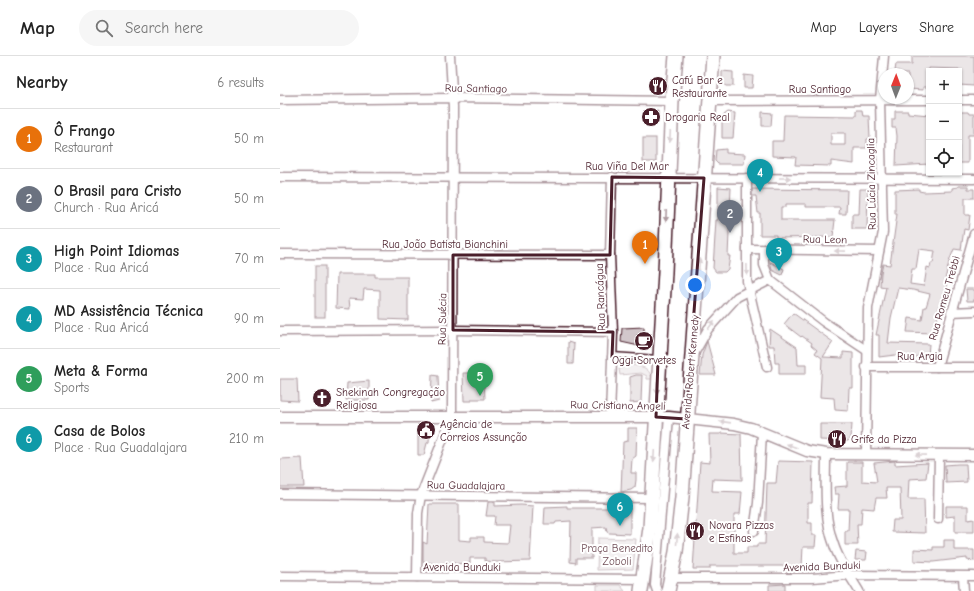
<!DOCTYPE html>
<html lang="en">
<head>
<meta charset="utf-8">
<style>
	:root { --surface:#fff; --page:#f6f6f6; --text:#222; --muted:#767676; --line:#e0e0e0; --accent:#4a1f2b }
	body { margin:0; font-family:"Comic Neue",sans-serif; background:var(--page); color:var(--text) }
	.controls { position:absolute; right:12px; top:12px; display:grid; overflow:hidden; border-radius:0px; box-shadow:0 1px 3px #0004 }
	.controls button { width:36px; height:36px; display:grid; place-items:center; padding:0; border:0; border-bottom:1px solid var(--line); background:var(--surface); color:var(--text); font:20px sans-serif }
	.compass { position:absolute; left:598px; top:12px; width:36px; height:36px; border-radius:50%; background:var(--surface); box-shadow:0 1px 3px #0004; rotate:1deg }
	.you { position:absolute; left:415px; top:229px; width:14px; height:14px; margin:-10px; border:3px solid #fff; border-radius:50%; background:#1a73e8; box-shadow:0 0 0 6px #1a73e833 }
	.badge { display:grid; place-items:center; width:26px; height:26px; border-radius:50%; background:var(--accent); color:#fff; font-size:13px; font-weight:700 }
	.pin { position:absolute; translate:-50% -33px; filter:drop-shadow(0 1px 2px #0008) }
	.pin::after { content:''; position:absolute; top:21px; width:14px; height:12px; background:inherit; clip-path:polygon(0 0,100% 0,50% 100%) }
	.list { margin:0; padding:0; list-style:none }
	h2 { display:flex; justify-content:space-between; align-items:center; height:52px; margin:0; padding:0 16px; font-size:17px }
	h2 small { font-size:13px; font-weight:400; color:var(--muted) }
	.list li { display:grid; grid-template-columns:26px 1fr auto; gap:12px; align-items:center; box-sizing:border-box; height:60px; padding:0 16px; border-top:1px solid var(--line) }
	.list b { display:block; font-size:15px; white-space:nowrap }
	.list p { margin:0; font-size:13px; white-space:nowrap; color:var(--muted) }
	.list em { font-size:13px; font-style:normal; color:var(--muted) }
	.icon { flex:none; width:22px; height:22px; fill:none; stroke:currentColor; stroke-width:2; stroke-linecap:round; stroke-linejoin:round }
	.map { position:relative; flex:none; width:694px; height:535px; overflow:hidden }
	header { display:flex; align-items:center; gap:24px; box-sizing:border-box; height:56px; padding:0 20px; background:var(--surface); border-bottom:1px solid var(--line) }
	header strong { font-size:19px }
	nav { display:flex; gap:22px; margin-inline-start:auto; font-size:14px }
	.search { width:280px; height:36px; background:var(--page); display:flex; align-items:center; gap:10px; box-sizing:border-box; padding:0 14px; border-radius:22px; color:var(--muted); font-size:15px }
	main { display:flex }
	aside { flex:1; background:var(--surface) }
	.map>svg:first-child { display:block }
</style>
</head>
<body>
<header>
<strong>Map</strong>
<div class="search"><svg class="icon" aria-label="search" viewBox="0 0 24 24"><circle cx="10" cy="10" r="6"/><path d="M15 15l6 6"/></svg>Search here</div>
<nav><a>Map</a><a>Layers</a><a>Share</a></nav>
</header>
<main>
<aside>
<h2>Nearby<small>6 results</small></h2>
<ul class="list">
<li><span class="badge" style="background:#e8710a">1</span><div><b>Ô Frango</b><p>Restaurant</p></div><em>50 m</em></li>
<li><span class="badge" style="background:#6b7280">2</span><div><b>O Brasil para Cristo</b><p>Church · Rua Aricá</p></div><em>50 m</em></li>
<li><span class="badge" style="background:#0f9aa8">3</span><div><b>High Point Idiomas</b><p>Place · Rua Aricá</p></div><em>70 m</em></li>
<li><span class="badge" style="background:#0f9aa8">4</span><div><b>MD Assistência Técnica</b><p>Place · Rua Aricá</p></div><em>90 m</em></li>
<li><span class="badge" style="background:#2e9e5b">5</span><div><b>Meta &amp; Forma</b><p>Sports</p></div><em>200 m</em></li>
<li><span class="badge" style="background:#0f9aa8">6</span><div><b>Casa de Bolos</b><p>Place · Rua Guadalajara</p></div><em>210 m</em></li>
</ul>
</aside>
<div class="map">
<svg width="694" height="535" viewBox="0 0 694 535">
	<rect width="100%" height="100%" fill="#fff"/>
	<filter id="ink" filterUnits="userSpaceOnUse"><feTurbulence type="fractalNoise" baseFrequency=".025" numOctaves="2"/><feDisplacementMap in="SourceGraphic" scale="8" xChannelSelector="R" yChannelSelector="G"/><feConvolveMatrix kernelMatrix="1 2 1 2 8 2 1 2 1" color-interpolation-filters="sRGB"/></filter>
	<g filter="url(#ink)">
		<g fill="#e5dee0" stroke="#987e86">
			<path d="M348,309C360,310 369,310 372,323H367V320L361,317L340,319L339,313Z"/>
			<path d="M318,482L356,483L353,513L317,514Z"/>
			<path d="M317,529H340L345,535H317Z"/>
		</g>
		<g fill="#d2c7cb" stroke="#4a1f2b" fill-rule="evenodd">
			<path d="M632,0H694V30L679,29V13L649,12V31H643V34L628,33V18H618L619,15H615L616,8H632Z"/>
			<path d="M442,15L453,16V30H446L442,27Z"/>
			<path d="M464,19L473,20L472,32H464Z"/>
			<path d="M576,54H582L583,60H589L590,83H587V92H574V108L551,105V110L515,109L516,101L492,100V85H503L504,59L576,60ZM551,77H565V89H551Z"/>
			<path d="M378,55V67H364V56Z"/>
			<path d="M615,55H628V57L649,59V108L616,110L617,80L616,72H612V63H615Z"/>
			<path d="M448,56L455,57L453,82H442V65L444,59Z"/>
			<path d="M482,56L492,57L491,70H482Z"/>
			<path d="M679,56H688L689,58H694V79H688V107H679Z"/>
			<rect x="363" y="82" width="13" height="24"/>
			<path d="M446,93V97L465,98L464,108H438L435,105L436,94Z"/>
			<path d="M678,130H688V133H694V142H685V159H690L688,174L684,173L681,194L674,193L669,206L665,224H667L666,232L659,252L656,273L653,272L652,277L627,276L629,262L642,264L644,251H646L650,238L633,234L618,232L611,262L608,287L649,288L648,300L638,299V301L615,299L599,301V279H596L606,231L600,230L601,217L603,208L610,209L617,158H615V134L639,133V135L644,136L672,135V132L678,131ZM639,193L655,195L653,207H651L650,212L647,211L644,230L630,228L632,213H636Z"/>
			<path d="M438,131L451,132L448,200H450L448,213L445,216H436L433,212L436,164H438Z"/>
			<path d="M472,133L567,134L566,158H559L560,151H526V148H506V151H501V164H555L553,181L496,182V179H480V157H478L476,140H472Z"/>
			<path d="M580,133H588L587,173H572V158H579Z"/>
			<path d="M490,206L504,213L502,219L492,214Z"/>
			<rect x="35" y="210" width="10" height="51"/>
			<path d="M57,218H95V221H128V264L100,263V234L84,233L83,243L69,242L70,253L56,252Z"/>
			<path d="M686,233H694V245H687Z"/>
			<path d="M513,257L553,286L543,301L563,302V296L573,297V332H569L568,355L555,354L554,342L540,341L542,302L535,297L537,294L531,289L532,287L522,280L521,281L504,268Z"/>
			<path d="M364,271V279L366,282L364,294L359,290L341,286L342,272Z"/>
			<path d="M490,273L517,291L518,309H526V318H499V307H495L494,290H489Z"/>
			<path d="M427,285L436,319H420L422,299Z"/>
			<path d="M288,286L294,288L293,308H288Z"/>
			<path d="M183,317H192V320L204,321L205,343H192V345H184Z"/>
			<path d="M152,319L158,320L159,345L151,347Z"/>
			<path d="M356,319H362L361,346L350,347V321Z"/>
			<path d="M0,323H17L18,345L0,344Z"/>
			<path d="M89,325V344H66L67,327Z"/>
			<path d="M540,368H572L571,382L568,385L540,384Z"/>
			<path d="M150,370L149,386L147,387L144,399H138V371Z"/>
			<path d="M348,372H357L356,400L352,403L351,417H356V424L355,431L351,434L341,436L343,386L348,385Z"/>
			<path d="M441,377L461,378L462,424L433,423L432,435L462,436L460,458H454V497H467V491H477V488H485L487,427H496L498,405L533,406L532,447H528V467H532V479H536L535,491H523L522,510H430V513H413L420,406L430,407L429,378H441Z"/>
			<path d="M22,402L24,431H0V403Z"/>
			<path d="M615,405V409L648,407L646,422L629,423L628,443H644L645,477L612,476L613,464H621L620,432H606L607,442H596L594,453L582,452L581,468H577L578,489H565V475H568L569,453H558L559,438H555L554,431L567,430V406H582V425L597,426L594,407Z"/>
			<path d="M678,408H686L687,426L666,427L665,409Z"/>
			<path d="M208,446H215V450L241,449L253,450L250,505L217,506L205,505V502H190V507L174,508V506L156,508L143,505V486L147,488L149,448H179V484L191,485V481H204V486L228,487L230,469H214L215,460H206Z"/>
			<path d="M287,450V452H350V478L329,477L327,476L326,471L312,472V502H296V507L290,506L291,465L276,466L275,468H264L265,451Z"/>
			<path d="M666,450H688V464L694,463V476H675V460L666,461Z"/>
			<path d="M664,484H674V494H694V505L687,504V502L653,506L634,505V493L653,494V491H664Z"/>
			<path d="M576,495L587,496L586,504H575Z"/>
			<path d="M505,528V535H489V529Z"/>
		</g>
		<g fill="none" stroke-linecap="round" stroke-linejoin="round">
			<g stroke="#4a1f2b" stroke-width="11">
				<g id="minor">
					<path d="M0,44L172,42L392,45"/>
					<path d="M679,44H694"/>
					<path d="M431,45L649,44"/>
					<path d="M0,121L694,123"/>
					<path d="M467,122V225L487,311"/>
					<path d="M467,193L599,195"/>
					<path d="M484,193V209L490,224"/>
					<path d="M0,198L330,199"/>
					<path d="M490,224L544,266L586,294"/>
					<path d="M671,256L694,255"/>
					<path d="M0,275L173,274L333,276"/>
					<path d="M415,296L428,273L457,241L490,224"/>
					<path d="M332,301L378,304"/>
					<path d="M586,311H694"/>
					<path d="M657,311L694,178"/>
					<path d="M330,361L333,276L330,199L332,121"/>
					<path d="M546,398C546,429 543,460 554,489C559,505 570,520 579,535"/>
					<path d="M586,398L588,252L603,176L600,44L604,0"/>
					<path d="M0,438L372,442"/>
					<path d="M658,463L659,399"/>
					<path d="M474,475L478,447L482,377"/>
					<path d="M0,520L363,523"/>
					<path d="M137,521L138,457L141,439L172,360V350L173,51L170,0"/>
					<path d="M683,521L684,535"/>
					<path d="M391,522H532L569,519L694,520"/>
					<path d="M377,535L375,529L389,361"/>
				</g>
			</g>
			<g stroke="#4a1f2b" stroke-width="13">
				<path id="tertiary" d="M0,361H389L454,368L471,372L527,395L546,398L694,399"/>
			</g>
			<g stroke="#4a1f2b" stroke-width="16">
				<g id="primary">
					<path d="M361,535L370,472L385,216L392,45L396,0"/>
					<path d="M388,535L396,496L402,441L433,0"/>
				</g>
			</g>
			<use href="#minor" stroke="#fff" stroke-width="8"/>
			<use href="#tertiary" stroke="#fff" stroke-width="10"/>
			<use href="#primary" stroke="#fff" stroke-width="13"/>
		</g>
		<defs><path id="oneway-solid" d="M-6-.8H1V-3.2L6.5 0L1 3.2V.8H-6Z"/></defs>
		<g fill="#ae9aa0">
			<use href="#oneway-solid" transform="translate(390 81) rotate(93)"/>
			<use href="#oneway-solid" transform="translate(505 122)"/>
			<use href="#oneway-solid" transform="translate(386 160) rotate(92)"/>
			<use href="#oneway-solid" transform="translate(560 195) rotate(-179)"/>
			<use href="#oneway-solid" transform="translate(419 208) rotate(-86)"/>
			<use href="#oneway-solid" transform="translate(467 214) rotate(89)"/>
			<use href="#oneway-solid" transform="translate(431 269) rotate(-54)"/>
			<use href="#oneway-solid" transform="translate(377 332) rotate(92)"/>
			<use href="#oneway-solid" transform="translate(445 366) rotate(-172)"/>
			<use href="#oneway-solid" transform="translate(512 390) rotate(-160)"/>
			<use href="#oneway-solid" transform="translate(641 399) rotate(-179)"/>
			<use href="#oneway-solid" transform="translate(374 400) rotate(93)"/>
			<use href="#oneway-solid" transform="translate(397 483) rotate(-85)"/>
		</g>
	</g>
	<path d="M0 0H694V535H0ZM332,121L424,122L406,363L376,361L378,304L332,301L333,276L173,274V199H330Z" fill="#fff" fill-opacity=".55" fill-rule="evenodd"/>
	<path fill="none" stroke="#4a1f2b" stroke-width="3" stroke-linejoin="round" d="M332,121L424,122L406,363L376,361L378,304L332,301L333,276L173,274V199H330Z"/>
	<defs>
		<g id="restaurant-disc" transform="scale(1)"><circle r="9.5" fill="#4a1f2b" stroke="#fff"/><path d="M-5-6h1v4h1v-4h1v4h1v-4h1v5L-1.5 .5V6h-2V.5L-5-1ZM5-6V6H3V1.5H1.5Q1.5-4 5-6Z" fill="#fff"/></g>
		<g id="pharmacy-disc" transform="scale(1)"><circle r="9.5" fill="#4a1f2b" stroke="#fff"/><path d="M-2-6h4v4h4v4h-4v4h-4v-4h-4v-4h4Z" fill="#fff"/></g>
		<g id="cafe-disc" transform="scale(1)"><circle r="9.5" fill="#4a1f2b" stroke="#fff"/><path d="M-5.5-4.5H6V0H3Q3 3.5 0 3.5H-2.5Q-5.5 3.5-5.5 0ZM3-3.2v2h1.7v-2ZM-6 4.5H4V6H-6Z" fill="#fff"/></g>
		<g id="church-disc" transform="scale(1)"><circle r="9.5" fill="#4a1f2b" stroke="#fff"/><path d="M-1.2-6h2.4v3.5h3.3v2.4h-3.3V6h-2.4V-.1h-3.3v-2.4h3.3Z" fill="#fff"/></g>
		<g id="civic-disc" transform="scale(1)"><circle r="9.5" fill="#4a1f2b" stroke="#fff"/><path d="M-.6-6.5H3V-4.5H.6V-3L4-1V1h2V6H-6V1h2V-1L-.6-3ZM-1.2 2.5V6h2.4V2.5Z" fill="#fff"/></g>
	</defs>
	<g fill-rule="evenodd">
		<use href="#restaurant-disc" x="378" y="30"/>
		<use href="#pharmacy-disc" x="371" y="61"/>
		<use href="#cafe-disc" x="364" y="285"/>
		<use href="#church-disc" x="42" y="342"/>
		<use href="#civic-disc" x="146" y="374"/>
		<use href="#restaurant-disc" x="557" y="383"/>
		<use href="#restaurant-disc" x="415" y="475"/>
	</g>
	<g text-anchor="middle" stroke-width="4" stroke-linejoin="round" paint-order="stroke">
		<g font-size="11" fill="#4a1f2b" stroke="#fff" text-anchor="start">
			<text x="392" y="28">Cafú Bar e<tspan x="392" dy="13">Restaurante</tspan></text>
			<text x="385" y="65">Drogaria Real</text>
			<text x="364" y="308" text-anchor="middle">Oggi Sorvetes</text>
			<text x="56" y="340">Shekinah Congregação<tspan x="56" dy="13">Religiosa</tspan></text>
			<text x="160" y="372">Agência de<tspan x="160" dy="13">Correios Assunção</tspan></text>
			<text x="571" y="387">Grife da Pizza</text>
			<text x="429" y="473">Novara Pizzas<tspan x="429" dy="13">e Esfihas</tspan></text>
		</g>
		<g font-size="11" fill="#4a1f2b" stroke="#fff">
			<text transform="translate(196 32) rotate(1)" y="4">Rua Santiago</text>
			<text x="540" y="37">Rua Santiago</text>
			<text x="347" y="114">Rua Viña Del Mar</text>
			<text transform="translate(591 128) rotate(-91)" y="4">Rua Lúcia Zincaglia</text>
			<text transform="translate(545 183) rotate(1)" y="4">Rua Leon</text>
			<text x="165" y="192">Rua João Batista Bianchini</text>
			<text transform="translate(320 241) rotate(-92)" y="4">Rua Rancágua</text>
			<text transform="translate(664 242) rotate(-74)" y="4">Rua Romeu Trebbi</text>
			<text transform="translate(162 263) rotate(-89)" y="4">Rua Suécia</text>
			<text x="640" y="304">Rua Argia</text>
			<text transform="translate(410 316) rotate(-85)" y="4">Avenida Robert Kennedy</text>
			<text transform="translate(338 349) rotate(1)" y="4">Rua Cristiano Angeli</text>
			<text transform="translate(186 429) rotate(1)" y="4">Rua Guadalajara</text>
			<text transform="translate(542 510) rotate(-2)" y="4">Avenida Bunduki</text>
			<text x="182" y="515">Avenida Bunduki</text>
		</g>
		<g font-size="11" fill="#714f58" stroke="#fff">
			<text x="337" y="496">Praça Benedito<tspan x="337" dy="13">Zoboli</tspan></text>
		</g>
	</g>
</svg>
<div class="controls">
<button>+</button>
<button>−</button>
<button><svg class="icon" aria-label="locate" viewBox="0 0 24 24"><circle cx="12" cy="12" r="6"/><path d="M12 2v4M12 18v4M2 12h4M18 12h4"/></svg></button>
</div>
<svg class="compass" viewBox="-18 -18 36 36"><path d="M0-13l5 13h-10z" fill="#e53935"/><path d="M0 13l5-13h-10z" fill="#767676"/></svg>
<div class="you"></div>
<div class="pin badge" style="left:365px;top:208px;background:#e8710a">1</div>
<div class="pin badge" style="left:450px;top:177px;background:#6b7280">2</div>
<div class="pin badge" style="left:499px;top:215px;background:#0f9aa8">3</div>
<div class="pin badge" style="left:480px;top:136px;background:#0f9aa8">4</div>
<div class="pin badge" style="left:200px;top:340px;background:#2e9e5b">5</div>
<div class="pin badge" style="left:340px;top:470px;background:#0f9aa8">6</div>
</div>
</main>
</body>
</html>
